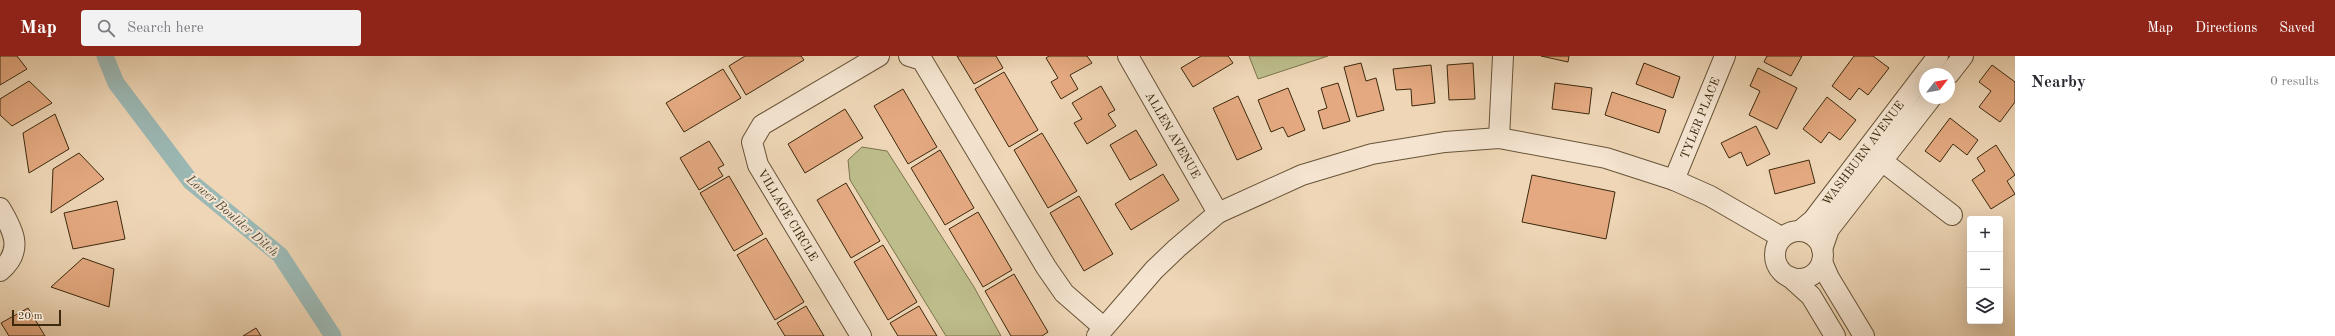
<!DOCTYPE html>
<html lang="en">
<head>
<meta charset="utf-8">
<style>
	:root { --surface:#fff; --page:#f2f2f3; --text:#2b2b33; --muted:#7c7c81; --line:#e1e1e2; --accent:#8f2418 }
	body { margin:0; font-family:"Old Standard TT",serif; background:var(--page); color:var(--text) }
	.controls { position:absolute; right:12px; bottom:12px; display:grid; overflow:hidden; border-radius:4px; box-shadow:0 4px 16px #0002 }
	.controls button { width:36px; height:36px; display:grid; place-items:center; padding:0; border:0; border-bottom:1px solid var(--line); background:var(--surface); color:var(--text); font:20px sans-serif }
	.compass { position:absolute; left:1919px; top:12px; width:36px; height:36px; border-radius:50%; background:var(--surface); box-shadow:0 4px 16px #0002; rotate:59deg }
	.scale { position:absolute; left:12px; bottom:10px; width:49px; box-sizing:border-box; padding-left:4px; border:2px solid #3c290e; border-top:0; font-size:11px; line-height:14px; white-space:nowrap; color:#3c290e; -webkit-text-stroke:3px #f4e4d0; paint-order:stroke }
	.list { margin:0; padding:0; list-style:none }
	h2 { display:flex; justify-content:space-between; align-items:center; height:52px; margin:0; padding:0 16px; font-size:17px }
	h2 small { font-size:13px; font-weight:400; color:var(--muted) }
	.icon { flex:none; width:22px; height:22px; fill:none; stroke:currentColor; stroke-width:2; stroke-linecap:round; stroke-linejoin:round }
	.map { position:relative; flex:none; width:2015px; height:280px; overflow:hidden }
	header { display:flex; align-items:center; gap:24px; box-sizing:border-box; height:56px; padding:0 20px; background:var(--accent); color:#fff }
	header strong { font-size:19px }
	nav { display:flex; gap:22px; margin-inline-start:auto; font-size:14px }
	.search { width:280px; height:36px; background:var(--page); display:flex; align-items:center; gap:10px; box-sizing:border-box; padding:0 14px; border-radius:4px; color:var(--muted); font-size:15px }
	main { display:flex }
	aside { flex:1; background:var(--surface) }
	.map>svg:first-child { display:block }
</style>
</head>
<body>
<header>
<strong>Map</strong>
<div class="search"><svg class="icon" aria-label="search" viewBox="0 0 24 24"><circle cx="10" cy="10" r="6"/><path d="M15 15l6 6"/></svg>Search here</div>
<nav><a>Map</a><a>Directions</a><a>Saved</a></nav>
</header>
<main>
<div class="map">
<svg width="2015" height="280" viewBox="0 0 2015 280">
	<rect width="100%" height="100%" fill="#eed6b6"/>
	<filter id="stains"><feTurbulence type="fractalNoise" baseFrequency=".005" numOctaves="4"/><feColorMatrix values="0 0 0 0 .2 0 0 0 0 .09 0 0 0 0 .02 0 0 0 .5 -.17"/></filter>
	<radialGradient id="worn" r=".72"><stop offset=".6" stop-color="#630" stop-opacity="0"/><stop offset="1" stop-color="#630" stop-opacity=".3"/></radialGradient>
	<g fill="#bcbd8b" stroke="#7c734c">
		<path d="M1249,0H1328L1258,23Z"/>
		<path d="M862,91L887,95L974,231L1001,280H946L850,124L848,104Z"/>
	</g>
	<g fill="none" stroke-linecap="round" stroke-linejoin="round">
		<path stroke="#9bb8b4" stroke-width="17" d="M105,0L116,27L191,126L280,199L333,280"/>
	</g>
	<g fill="#e4a980" stroke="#3c290e">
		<path d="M0,0H17L27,13L0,29Z"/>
		<path d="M745,0H801L804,4L746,39L729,10Z"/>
		<path d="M957,0H996L1003,12L974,28Z"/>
		<path d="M1049,0H1087L1092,7L1070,19L1078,33L1061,43L1051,26L1058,22L1046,2Z"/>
		<path d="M1201,0H1228L1233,7L1193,31L1181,12Z"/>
		<path d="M1541,0H1569L1568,6Z"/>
		<path d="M1767,0H1802L1791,20L1764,6Z"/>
		<path d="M1854,0H1873L1889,12L1868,39L1859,32L1850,44L1832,30Z"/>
		<path d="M1361,7L1366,25L1376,22L1384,54L1357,61L1344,11Z"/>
		<path d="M1473,7L1475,43L1449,44L1447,9Z"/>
		<path d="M1644,7L1680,21L1673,42L1636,28Z"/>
		<path d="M1431,9L1435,47L1412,50L1411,33L1396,34L1393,13Z"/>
		<path d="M1992,9L2015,26V46L2000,66L1979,51L1991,35L1979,26Z"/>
		<path d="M1758,12L1797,32L1777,73L1749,59L1760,35L1750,30Z"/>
		<path d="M723,13L741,42L684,76L666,47Z"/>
		<path d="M1004,16L1038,74L1009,91L975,33Z"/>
		<path d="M29,25L52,47L12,70L0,59V43Z"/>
		<path d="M1338,27L1350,65L1323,73L1318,55L1327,52L1321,32Z"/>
		<path d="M1555,27L1592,32L1589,58L1552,53Z"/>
		<path d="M1101,30L1115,54L1108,58L1116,70L1087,88L1074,67L1082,63L1072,47Z"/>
		<path d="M1288,32L1305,74L1288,81L1283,71L1271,76L1258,44Z"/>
		<path d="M903,33L937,91L908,108L874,50Z"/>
		<path d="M1612,36L1666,54L1659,77L1605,59Z"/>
		<path d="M1238,40L1262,93L1237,104L1213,52Z"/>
		<path d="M1827,41L1856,64L1840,84L1829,76L1821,87L1803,73Z"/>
		<path d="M845,53L863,82L805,117L788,88Z"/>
		<path d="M55,58L69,93L29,117L23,77Z"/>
		<path d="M1950,62L1978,84L1967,99L1953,88L1940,106L1925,95Z"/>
		<path d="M1756,70L1770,98L1747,110L1741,96L1729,102L1721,87Z"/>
		<path d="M1136,74L1157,109L1130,124L1110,89Z"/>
		<path d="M1042,77L1077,135L1048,152L1014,94Z"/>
		<path d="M709,85L724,109L718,112L723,120L699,134L680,102Z"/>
		<path d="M1996,89L2015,119L2007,125L2015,138L1991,153L1972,124L1985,115L1977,102Z"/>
		<path d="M940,94L974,152L945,169L911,112Z"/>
		<path d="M79,97L104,123L51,157L53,113Z"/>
		<path d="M1809,104L1815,127L1775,138L1769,114Z"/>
		<path d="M1163,118L1179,144L1131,174L1115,148Z"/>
		<path d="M1532,119L1615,136L1606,183L1522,166Z"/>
		<path d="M729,120L763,178L734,195L700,137Z"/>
		<path d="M846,127L880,185L851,202L817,144Z"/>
		<path d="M1079,140L1113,198L1084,215L1050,157Z"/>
		<path d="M117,145L125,183L73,193L64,157Z"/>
		<path d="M978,156L1012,214L983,231L949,173Z"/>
		<path d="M766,182L804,246L775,264L737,199Z"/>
		<path d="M883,189L917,246L888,264L854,206Z"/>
		<path d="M83,202L114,213L109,251L51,231Z"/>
		<path d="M1014,218L1048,276L1042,280H1011L985,235Z"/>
		<path d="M806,250L824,280H785L777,267Z"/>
		<path d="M919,250L937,280H898L890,267Z"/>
		<path d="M28,252L45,280H9L1,267Z"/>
		<path d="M256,272L261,280H243Z"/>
	</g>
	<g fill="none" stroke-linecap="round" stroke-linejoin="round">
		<g stroke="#685438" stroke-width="22">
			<g id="minor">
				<path d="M909,0L922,4L1046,211L1064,237L1103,271"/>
				<path d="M1128,0L1218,157"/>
				<path d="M1949,18L1963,0"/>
				<path d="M1499,82L1503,0"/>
				<path d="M1873,98L1952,159"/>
				<path d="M1674,124L1725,0"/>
				<path d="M0,152C14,175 24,195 0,215"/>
				<path d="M1801,174L1813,164L1938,0"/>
				<circle cx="1799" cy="199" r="24"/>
				<path d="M1822,193L1829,173L1931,42"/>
				<path d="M1822,206L1829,222L1864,280"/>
				<path d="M1790,221L1811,240L1835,280"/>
				<path d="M861,280L758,109L752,86L762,69L879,0"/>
				<path d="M1097,280L1154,214L1177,192L1218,157L1302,119L1372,98L1445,86L1499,82L1606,102L1674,124L1710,140L1781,181"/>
			</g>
		</g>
		<use href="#minor" stroke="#f4e4d0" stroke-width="20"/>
	</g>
	<g text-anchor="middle" stroke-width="4" stroke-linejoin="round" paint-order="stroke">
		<g font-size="12" fill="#3c290e" stroke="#f4e4d0">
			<text transform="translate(1700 62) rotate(-68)" y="4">TYLER PLACE</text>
			<text transform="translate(1173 79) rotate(60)" y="4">ALLEN AVENUE</text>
			<text transform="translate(1863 97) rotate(-53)" y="4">WASHBURN AVENUE</text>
			<text transform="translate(788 159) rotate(59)" y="4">VILLAGE CIRCLE</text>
		</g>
		<g font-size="13" font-style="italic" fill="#544d38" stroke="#f4e4d0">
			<text transform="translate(233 159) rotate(41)" y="5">Lower Boulder Ditch</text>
		</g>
	</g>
	<rect width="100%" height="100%" filter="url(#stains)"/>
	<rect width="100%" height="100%" fill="url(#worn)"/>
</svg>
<div class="controls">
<button>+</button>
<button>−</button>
<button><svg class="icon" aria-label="layers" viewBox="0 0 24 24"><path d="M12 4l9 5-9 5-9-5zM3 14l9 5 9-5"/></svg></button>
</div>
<svg class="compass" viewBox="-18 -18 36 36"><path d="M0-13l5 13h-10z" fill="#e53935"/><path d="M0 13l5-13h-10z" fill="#7c7c81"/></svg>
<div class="scale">20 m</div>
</div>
<aside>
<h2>Nearby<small>0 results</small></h2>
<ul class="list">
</ul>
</aside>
</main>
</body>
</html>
